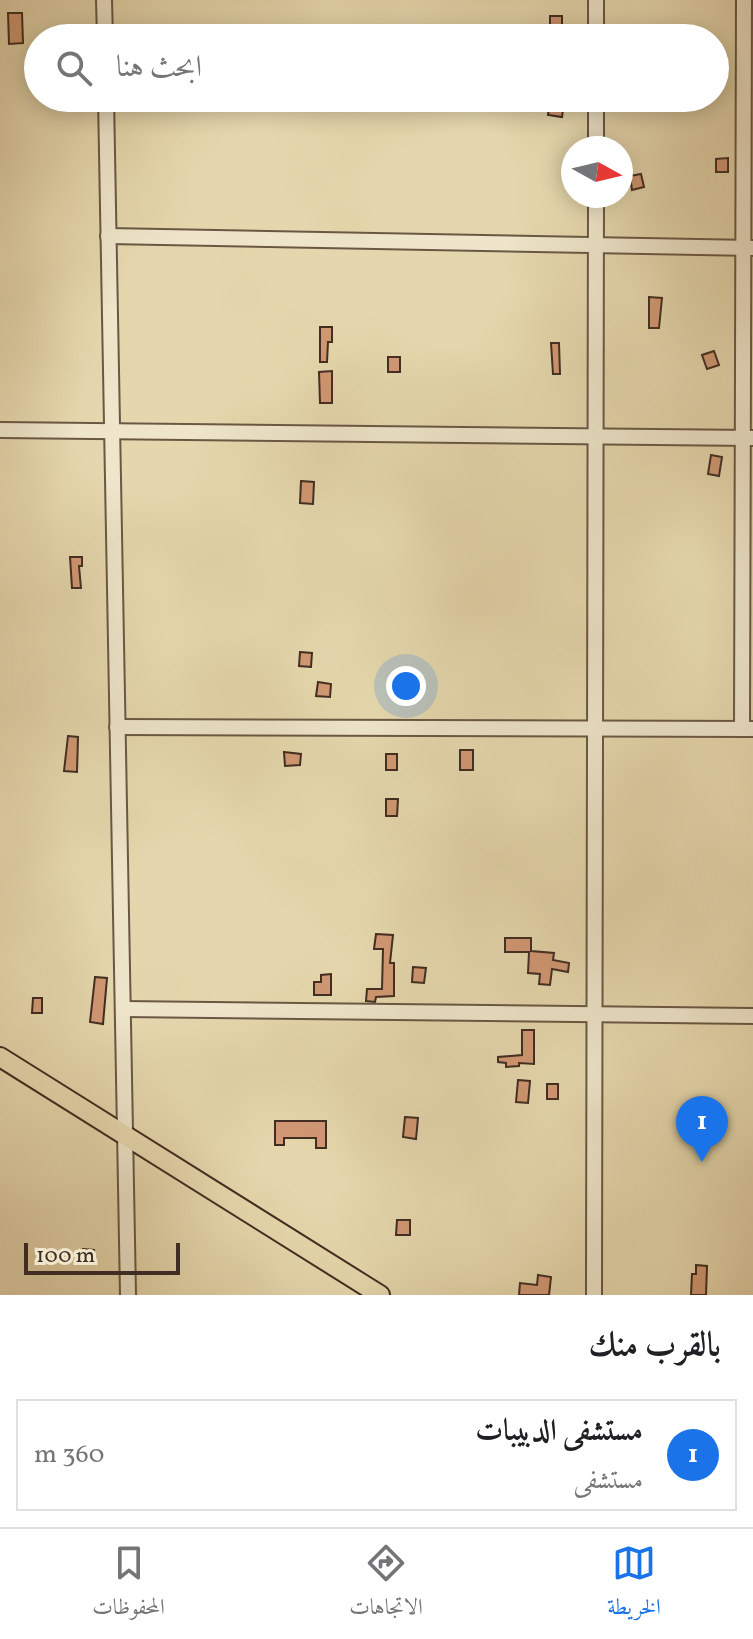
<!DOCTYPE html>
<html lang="ar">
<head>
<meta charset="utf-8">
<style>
	:root { --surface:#fff; --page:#f6f6f6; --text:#202124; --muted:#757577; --line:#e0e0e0; --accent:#1a73e8 }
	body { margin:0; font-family:Vollkorn,Amiri,serif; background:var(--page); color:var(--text); direction:rtl }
	.compass { position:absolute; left:561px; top:136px; width:72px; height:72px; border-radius:50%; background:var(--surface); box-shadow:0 4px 20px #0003; rotate:98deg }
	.scale { position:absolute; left:24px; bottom:20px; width:156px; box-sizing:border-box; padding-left:8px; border:4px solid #412d21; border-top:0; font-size:22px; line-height:28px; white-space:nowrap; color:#412d21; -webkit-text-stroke:6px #eee5ca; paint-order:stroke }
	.you { position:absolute; left:406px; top:686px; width:28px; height:28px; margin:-20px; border:6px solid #fff; border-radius:50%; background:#1a73e8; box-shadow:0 0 0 12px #1a73e833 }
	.badge { display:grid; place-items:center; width:52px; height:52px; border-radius:50%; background:var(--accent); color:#fff; font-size:26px; font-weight:700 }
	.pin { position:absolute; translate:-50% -66px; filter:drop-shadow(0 2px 4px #0008) }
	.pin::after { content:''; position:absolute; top:42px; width:28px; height:24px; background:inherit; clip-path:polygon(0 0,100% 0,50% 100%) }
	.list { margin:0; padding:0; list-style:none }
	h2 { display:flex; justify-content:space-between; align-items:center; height:104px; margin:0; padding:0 32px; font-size:34px }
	h2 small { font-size:26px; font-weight:400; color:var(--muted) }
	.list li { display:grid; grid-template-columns:52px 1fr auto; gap:24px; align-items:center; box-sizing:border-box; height:112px; margin:0 16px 16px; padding:0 16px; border:2px solid var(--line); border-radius:0px }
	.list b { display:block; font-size:30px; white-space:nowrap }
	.list p { margin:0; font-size:26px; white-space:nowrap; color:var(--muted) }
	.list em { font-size:26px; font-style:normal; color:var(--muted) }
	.icon { flex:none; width:44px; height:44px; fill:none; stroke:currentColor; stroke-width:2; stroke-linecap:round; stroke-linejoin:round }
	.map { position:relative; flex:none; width:753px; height:1295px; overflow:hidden; direction:ltr }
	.search { position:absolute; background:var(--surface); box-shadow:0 4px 20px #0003; left:24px; right:24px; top:24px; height:88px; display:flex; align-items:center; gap:20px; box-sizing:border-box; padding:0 28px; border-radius:44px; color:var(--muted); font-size:30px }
	.sheet { height:232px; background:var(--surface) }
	nav { display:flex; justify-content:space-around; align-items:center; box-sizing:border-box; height:112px; border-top:2px solid var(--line); background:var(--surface); font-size:22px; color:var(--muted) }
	nav a { display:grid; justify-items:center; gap:4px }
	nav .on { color:var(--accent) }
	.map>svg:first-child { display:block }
</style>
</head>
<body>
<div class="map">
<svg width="753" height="1295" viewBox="0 0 753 1295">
	<rect width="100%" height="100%" fill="#e5d7ad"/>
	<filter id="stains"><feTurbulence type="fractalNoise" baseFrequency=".0025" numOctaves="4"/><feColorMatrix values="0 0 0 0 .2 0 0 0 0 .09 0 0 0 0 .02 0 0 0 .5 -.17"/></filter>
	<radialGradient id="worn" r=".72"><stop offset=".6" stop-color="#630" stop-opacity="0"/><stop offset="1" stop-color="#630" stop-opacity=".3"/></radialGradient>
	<g fill="#d19874" stroke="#412d21" stroke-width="2">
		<path d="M8,13H22L23,43L9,44Z"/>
		<path d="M550,16H562V31L550,30Z"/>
		<path d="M550,101L564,103L562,117L548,115Z"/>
		<path d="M728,158V172H716V159Z"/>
		<path d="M641,174L644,187L632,190L630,176Z"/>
		<path d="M649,297L662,298L659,328H649Z"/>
		<path d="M320,327H332V342H328L327,362H320Z"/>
		<path d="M551,343H559L560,374H553Z"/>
		<path d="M714,351L719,365L707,369L702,355Z"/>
		<rect x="388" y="357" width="12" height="15"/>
		<path d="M332,371V403H320L319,372Z"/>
		<path d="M711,455L722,457L719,476L708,474Z"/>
		<path d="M301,481L314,482L313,504L300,503Z"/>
		<path d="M70,557H82V566H79L81,588H72Z"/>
		<path d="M300,652L312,653L311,667L299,666Z"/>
		<path d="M318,682L331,684L330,697L316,696Z"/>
		<path d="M68,736L78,737L77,772L64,771Z"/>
		<rect x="460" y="750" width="13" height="20"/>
		<path d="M284,752L301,754L300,765L285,766Z"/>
		<rect x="386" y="754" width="11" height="16"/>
		<path d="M386,799H398L397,816H386Z"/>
		<path d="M376,934L393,935L390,963H394V996L376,997L375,1002L366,1001L367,989H382L383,949H374Z"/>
		<path d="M505,938H531V951L554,953L553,960L569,963L568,972L552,969L550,985L539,984L540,974L528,973L529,952H505Z"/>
		<path d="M413,967L426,968L424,983L412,982Z"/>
		<path d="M331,974V995H314V982H321V975Z"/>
		<path d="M95,977L107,978L103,1024L90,1022Z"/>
		<path d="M33,998H42V1013H32Z"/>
		<path d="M522,1030H534V1064L519,1063V1066L506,1067V1063L498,1062V1057L522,1055Z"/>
		<path d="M518,1080L530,1081L528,1103L516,1102Z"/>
		<rect x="547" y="1084" width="11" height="15"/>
		<path d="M405,1117L418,1118L416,1139L403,1137Z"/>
		<path d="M275,1121H326V1148H316V1138H284V1145H275Z"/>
		<path d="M397,1220H410V1235H396Z"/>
		<path d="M83,1249L94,1250V1264L82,1263Z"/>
		<path d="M696,1265L707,1266L706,1295H691L692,1274H696Z"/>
		<path d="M538,1275L551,1277L549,1295H519L520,1283L537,1285Z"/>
	</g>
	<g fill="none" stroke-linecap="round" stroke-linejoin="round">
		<g stroke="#6a5844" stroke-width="18">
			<g id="minor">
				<path d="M104,0L105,38"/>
				<path d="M596,38V0"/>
				<path d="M106,98L128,1295"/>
				<path d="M596,148V98"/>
				<path d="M108,236L753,248"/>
				<path d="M0,430L753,438"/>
				<path d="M117,727L753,729"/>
				<path d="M742,729L744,0"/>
				<path d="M123,1009L753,1016"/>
				<path d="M594,1295L596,196"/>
			</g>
		</g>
		<g stroke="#412d21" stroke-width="22">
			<path id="major" d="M0,1057L380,1295"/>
		</g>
		<use href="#minor" stroke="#eee5ca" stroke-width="14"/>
		<use href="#major" stroke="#e5d7ad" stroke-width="18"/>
	</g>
	<rect width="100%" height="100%" filter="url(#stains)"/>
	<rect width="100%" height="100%" fill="url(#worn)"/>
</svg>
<svg class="compass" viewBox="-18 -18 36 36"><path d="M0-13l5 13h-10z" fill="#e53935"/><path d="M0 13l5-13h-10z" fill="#757577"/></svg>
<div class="scale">100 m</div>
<div class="you"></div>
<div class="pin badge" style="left:702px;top:1162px">1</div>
<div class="search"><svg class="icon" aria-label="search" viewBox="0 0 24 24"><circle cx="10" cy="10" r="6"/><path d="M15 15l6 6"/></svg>ابحث هنا</div>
</div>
<section class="sheet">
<h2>بالقرب منك<small></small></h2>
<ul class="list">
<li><span class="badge">1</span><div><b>مستشفى الدبيبات</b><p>مستشفى</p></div><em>360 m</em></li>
</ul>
</section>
<nav>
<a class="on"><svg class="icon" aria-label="map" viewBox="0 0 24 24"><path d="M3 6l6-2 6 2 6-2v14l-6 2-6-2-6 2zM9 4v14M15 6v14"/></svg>الخريطة</a>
<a><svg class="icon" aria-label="directions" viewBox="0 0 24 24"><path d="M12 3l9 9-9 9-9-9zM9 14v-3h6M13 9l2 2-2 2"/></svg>الاتجاهات</a>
<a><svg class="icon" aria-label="saved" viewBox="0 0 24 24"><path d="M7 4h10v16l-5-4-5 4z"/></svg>المحفوظات</a>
</nav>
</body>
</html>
